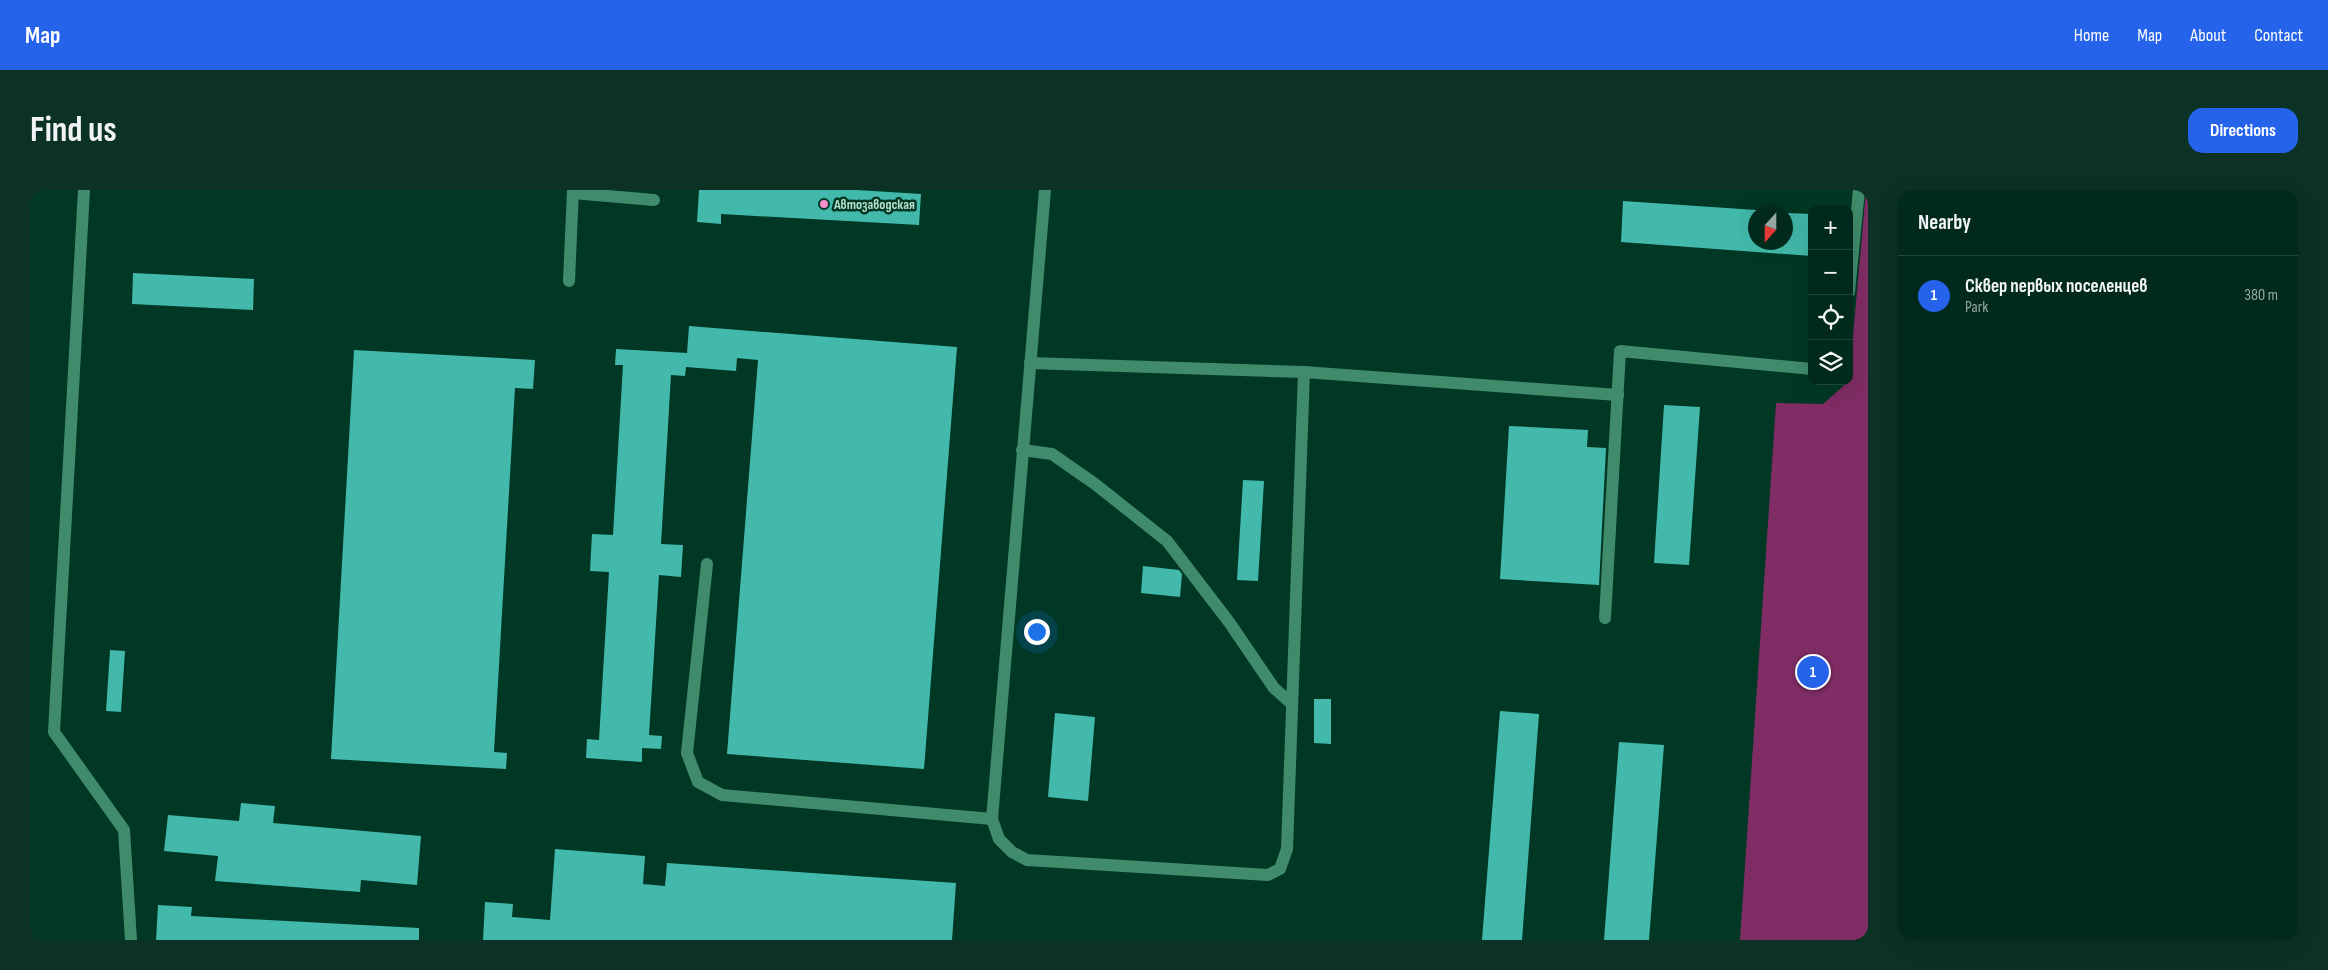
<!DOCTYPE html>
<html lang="en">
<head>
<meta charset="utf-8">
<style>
	:root { --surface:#012a1c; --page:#0b3225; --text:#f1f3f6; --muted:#96a7a3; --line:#23463b; --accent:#2563eb }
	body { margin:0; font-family:"Sofia Sans Condensed",sans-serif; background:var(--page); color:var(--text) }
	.controls { position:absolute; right:15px; top:15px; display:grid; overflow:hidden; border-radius:10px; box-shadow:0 5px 20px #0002 }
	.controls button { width:45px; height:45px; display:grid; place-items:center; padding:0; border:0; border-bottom:1px solid var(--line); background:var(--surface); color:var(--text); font:25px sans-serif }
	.compass { position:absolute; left:1718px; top:15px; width:45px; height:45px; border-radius:50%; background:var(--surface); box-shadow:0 5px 20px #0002; rotate:201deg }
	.you { position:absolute; left:1006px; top:441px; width:18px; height:18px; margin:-12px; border:4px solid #fff; border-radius:50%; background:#1a73e8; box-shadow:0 0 0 8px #1a73e833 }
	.badge { display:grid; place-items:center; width:32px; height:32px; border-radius:50%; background:var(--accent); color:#fff; font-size:16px; font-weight:700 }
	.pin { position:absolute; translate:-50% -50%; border:2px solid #fff; box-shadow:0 1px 5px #0006 }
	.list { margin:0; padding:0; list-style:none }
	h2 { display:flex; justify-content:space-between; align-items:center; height:65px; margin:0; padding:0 20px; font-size:21px }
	h2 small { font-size:16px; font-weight:400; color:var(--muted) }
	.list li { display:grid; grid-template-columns:32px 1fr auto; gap:15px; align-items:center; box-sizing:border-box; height:80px; padding:0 20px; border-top:1px solid var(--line) }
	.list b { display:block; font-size:19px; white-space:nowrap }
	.list p { margin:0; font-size:16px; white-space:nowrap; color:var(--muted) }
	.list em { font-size:16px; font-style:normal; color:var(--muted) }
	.icon { flex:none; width:28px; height:28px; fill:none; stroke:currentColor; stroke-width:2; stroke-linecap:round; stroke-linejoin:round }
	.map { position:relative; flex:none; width:1838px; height:750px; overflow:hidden; border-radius:15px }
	header { display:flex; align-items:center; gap:30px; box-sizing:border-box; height:70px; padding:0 25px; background:var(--accent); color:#fff }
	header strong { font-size:24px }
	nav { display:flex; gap:28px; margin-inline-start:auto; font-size:18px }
	.intro { display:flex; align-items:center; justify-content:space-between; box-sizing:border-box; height:120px; padding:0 30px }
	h1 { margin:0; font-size:35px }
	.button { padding:12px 22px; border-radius:15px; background:var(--accent); color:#fff; font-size:18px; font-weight:700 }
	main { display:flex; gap:30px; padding:0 30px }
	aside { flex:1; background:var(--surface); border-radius:15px; box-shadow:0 5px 20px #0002 }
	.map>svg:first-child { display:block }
</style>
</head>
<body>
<header>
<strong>Map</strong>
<nav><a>Home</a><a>Map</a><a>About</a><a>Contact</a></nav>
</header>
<div class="intro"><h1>Find us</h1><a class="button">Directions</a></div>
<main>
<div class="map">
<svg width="1838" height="750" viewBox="0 0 1838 750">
	<rect width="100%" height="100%" fill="#013825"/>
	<path fill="#7f2d64" d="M1836,0H1838V750H1710L1746,213L1793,214L1819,191Z"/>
	<g fill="#42b9aa">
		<path d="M669,0H827L891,4L889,35L691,24V34L667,32Z"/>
		<path d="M1593,11L1726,20V52H1756V23L1782,24V66L1591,52Z"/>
		<path d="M103,83L224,89L223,120L102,114Z"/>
		<path d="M659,136L927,157L894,579L697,564L728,170L707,168L706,181L656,177L655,186L641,185L631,354L653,355L651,387L629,385L619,545L632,546L631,559L612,558V572L556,568L557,549L569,550L579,382L560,381L562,344L583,345L593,175H585L586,159L657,163Z"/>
		<path d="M324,160L505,170L503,199L485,198L464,562L477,563L476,579L301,569Z"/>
		<path d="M1634,215L1670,217L1659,375L1624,373Z"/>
		<path d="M1479,236L1558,240L1557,257L1576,258L1569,395L1470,389Z"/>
		<path d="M1213,290L1234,291L1228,391L1207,390Z"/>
		<path d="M1113,376L1149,380L1152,384L1150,407L1111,403Z"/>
		<path d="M80,460L95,461L91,522L76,521Z"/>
		<path d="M1284,509H1301V554L1284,553Z"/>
		<path d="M1470,521L1509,524L1492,750H1452Z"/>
		<path d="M1025,523L1065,527L1058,611L1018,607Z"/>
		<path d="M1589,552L1634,555L1619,750H1574Z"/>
		<path d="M211,613L245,616L243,633L391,646L387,695L331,690L330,702L185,691L188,666L134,661L138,625L209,631Z"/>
		<path d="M525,659L615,666L613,694L635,696L637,673L926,693L922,750H453L455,712L483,714L482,727L520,730Z"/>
		<path d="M128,715L162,717L161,726L389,738V750H126Z"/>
	</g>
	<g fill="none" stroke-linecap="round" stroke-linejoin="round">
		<g stroke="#408b6b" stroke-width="12">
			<path d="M54,0L24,542L94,640L101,750"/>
			<path d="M1015,0L962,629L969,649L982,662L997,670L1238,685L1250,679L1257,659L1274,182"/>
			<path d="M543,3L624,10"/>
			<path d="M539,91L543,0"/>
			<path d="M1819,102L1829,0"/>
			<path d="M1000,173L1274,182L1588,205"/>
			<path d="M992,260L1022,264L1065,294L1137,351L1199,432L1244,498L1262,514"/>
			<path d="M677,374L657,563L668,592L692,605L962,629"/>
			<path d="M1575,428L1590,161L1782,179"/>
		</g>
	</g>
	<circle fill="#f690cf" stroke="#013825" stroke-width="2" cx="794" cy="14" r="5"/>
	<g text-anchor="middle" stroke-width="5" stroke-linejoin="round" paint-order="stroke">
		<g font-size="14" font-weight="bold" fill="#b5e0cb" stroke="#013825" text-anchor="start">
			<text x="804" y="19">Автозаводская</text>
		</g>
	</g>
</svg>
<div class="controls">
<button>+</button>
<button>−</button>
<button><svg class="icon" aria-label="locate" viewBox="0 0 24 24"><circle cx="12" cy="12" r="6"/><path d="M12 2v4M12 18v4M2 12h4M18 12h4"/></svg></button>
<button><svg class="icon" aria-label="layers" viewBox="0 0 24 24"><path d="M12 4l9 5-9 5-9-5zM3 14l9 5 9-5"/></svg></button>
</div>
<svg class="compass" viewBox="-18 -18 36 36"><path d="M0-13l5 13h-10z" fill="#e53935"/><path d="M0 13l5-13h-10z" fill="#96a7a3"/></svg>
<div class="you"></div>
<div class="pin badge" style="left:1783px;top:482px">1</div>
</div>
<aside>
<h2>Nearby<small></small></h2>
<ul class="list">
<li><span class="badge">1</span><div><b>Сквер первых поселенцев</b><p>Park</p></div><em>380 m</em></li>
</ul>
</aside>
</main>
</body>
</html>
